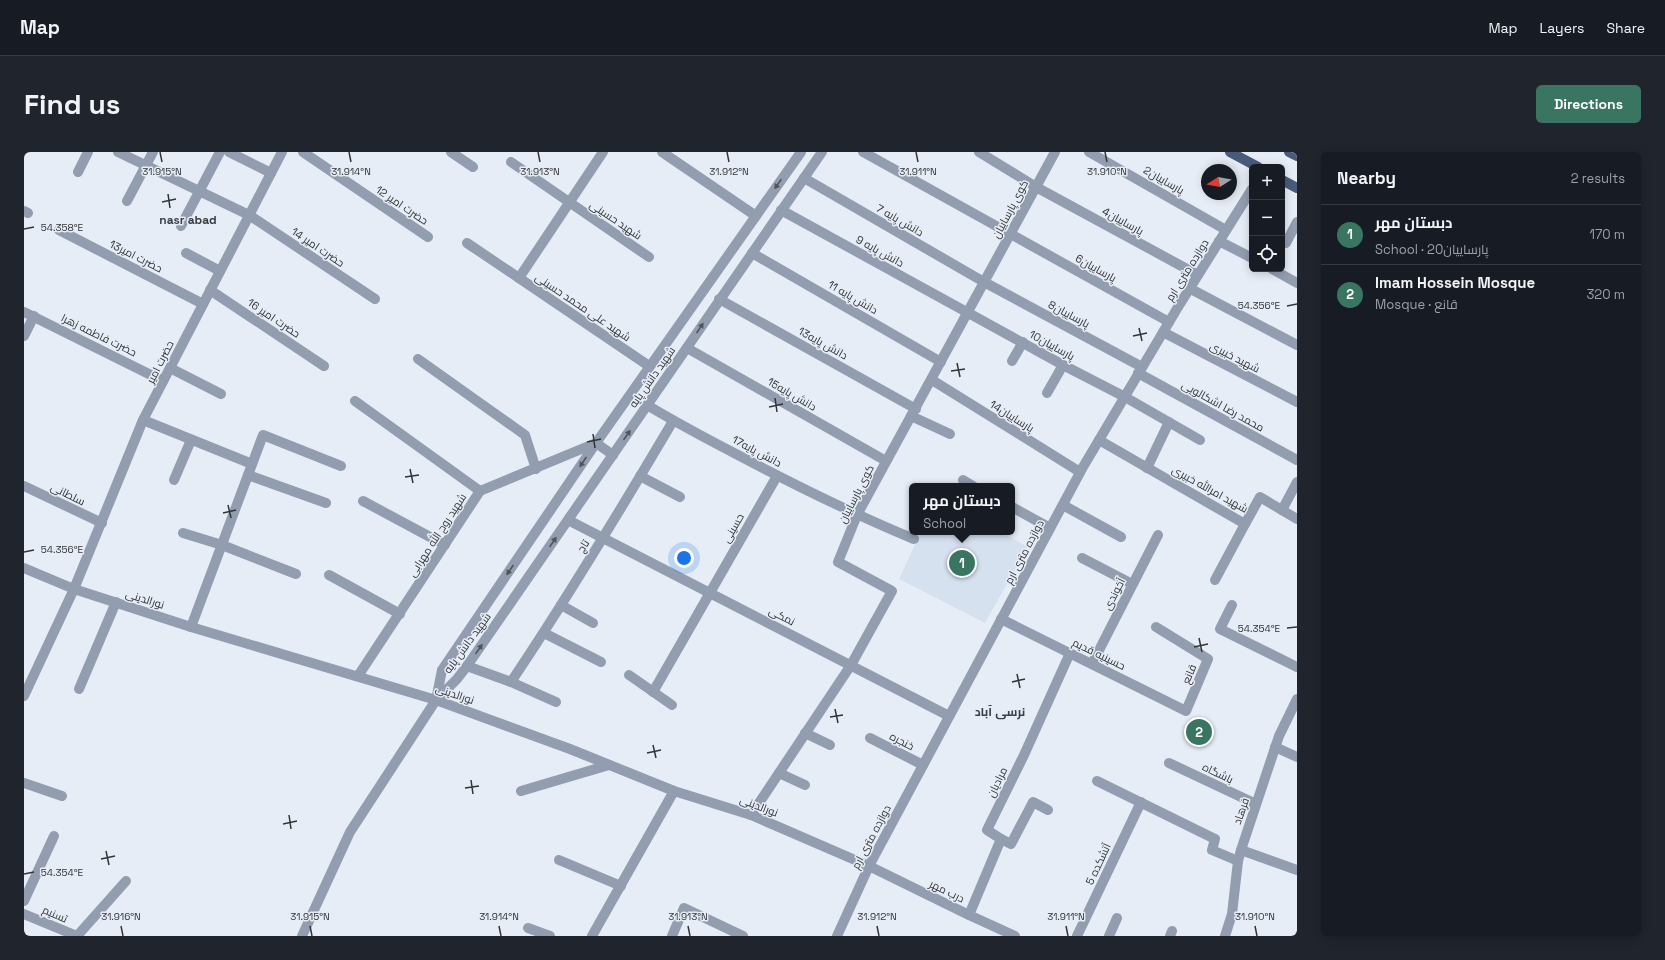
<!DOCTYPE html>
<html lang="en">
<head>
<meta charset="utf-8">
<style>
	:root { --surface:#171b24; --page:#20242c; --text:#f1f3f6; --muted:#9ea1a6; --line:#363941; --accent:#397560 }
	body { margin:0; font-family:"Space Grotesk",Cairo,sans-serif; background:var(--page); color:var(--text) }
	.controls { position:absolute; right:12px; top:12px; display:grid; overflow:hidden; border-radius:6px; box-shadow:0 2px 10px #0003 }
	.controls button { width:36px; height:36px; display:grid; place-items:center; padding:0; border:0; border-bottom:1px solid var(--line); background:var(--surface); color:var(--text); font:20px sans-serif }
	.compass { position:absolute; left:1177px; top:12px; width:36px; height:36px; border-radius:50%; background:var(--surface); box-shadow:0 2px 10px #0003; rotate:259deg }
	.you { position:absolute; left:660px; top:406px; width:14px; height:14px; margin:-10px; border:3px solid #fff; border-radius:50%; background:#1a73e8; box-shadow:0 0 0 6px #1a73e833 }
	.badge { display:grid; place-items:center; width:26px; height:26px; border-radius:50%; background:var(--accent); color:#fff; font-size:13px; font-weight:700 }
	.pin { position:absolute; translate:-50% -50%; border:2px solid #fff; box-shadow:0 1px 4px #0006 }
	.popup { position:absolute; left:885px; top:331px; width:106px; height:52px; box-sizing:border-box; display:grid; place-content:center; border-radius:6px; background:var(--surface); filter:drop-shadow(0 1px 3px #0005); font-size:13px; white-space:nowrap; color:var(--muted) }
	.popup b { font-size:15px; color:var(--text) }
	.popup::after { content:''; position:absolute; left:50%; top:100%; margin-left:-8px; border:8px solid transparent; border-top-color:var(--surface) }
	.list { margin:0; padding:0; list-style:none }
	h2 { display:flex; justify-content:space-between; align-items:center; height:52px; margin:0; padding:0 16px; font-size:17px }
	h2 small { font-size:13px; font-weight:400; color:var(--muted) }
	.list li { display:grid; grid-template-columns:26px 1fr auto; gap:12px; align-items:center; box-sizing:border-box; height:60px; padding:0 16px; border-top:1px solid var(--line) }
	.list b { display:block; font-size:15px; white-space:nowrap }
	.list p { margin:0; font-size:13px; white-space:nowrap; color:var(--muted) }
	.list em { font-size:13px; font-style:normal; color:var(--muted) }
	.icon { flex:none; width:22px; height:22px; fill:none; stroke:currentColor; stroke-width:2; stroke-linecap:round; stroke-linejoin:round }
	.map { position:relative; flex:none; width:1273px; height:784px; overflow:hidden; border-radius:6px }
	header { display:flex; align-items:center; gap:24px; box-sizing:border-box; height:56px; padding:0 20px; background:var(--surface); border-bottom:1px solid var(--line) }
	header strong { font-size:19px }
	nav { display:flex; gap:22px; margin-inline-start:auto; font-size:14px }
	.intro { display:flex; align-items:center; justify-content:space-between; box-sizing:border-box; height:96px; padding:0 24px }
	h1 { margin:0; font-size:28px }
	.button { padding:10px 18px; border-radius:6px; background:var(--accent); color:#fff; font-size:14px; font-weight:700 }
	main { display:flex; gap:24px; padding:0 24px }
	aside { flex:1; background:var(--surface); border-radius:6px; box-shadow:0 2px 10px #0003 }
	.map>svg:first-child { display:block }
</style>
</head>
<body>
<header>
<strong>Map</strong>
<nav><a>Map</a><a>Layers</a><a>Share</a></nav>
</header>
<div class="intro"><h1>Find us</h1><a class="button">Directions</a></div>
<main>
<div class="map">
<svg width="1273" height="784" viewBox="0 0 1273 784">
	<rect width="100%" height="100%" fill="#e7edf6"/>
	<path fill="#d6e1f0" d="M897,380H977L1004,395L961,471L875,427Z"/>
	<g fill="none" stroke-linecap="round" stroke-linejoin="round">
		<g stroke="#929daf" stroke-width="10">
			<path d="M94,0L225,63L351,147"/>
			<path d="M205,0L247,21"/>
			<path d="M279,0L404,85"/>
			<path d="M427,0L449,15"/>
			<path d="M579,0L495,126L625,214"/>
			<path d="M638,0L732,64"/>
			<path d="M839,0L1145,170"/>
			<path d="M955,0L1012,35L1174,123"/>
			<path d="M1065,0L1202,78"/>
			<path d="M487,10L625,105"/>
			<path d="M54,20L64,0"/>
			<path d="M780,26L960,130L1118,215"/>
			<path d="M103,49L129,0"/>
			<path d="M757,58L1039,213L1101,245L1176,288"/>
			<path d="M0,59L4,61"/>
			<path d="M157,74L196,0"/>
			<path d="M35,78L179,152"/>
			<path d="M1195,89L1228,106"/>
			<path d="M443,91L495,126"/>
			<path d="M1262,91L1273,70"/>
			<path d="M162,101L196,119"/>
			<path d="M728,101L917,210"/>
			<path d="M1248,117L1273,131"/>
			<path d="M1165,136L1273,193"/>
			<path d="M186,138L300,214"/>
			<path d="M695,147L892,257"/>
			<path d="M0,160L139,229"/>
			<path d="M1139,180L1273,250"/>
			<path d="M0,184L10,164"/>
			<path d="M663,196L862,309"/>
			<path d="M394,207L501,283L512,317"/>
			<path d="M988,209L999,190"/>
			<path d="M146,216L197,242"/>
			<path d="M1114,221L1273,308"/>
			<path d="M908,228L1056,320"/>
			<path d="M1023,241L1039,213"/>
			<path d="M331,249L456,339"/>
			<path d="M623,253C653,271 683,287 714,303C771,333 829,362 890,387"/>
			<path d="M887,264L926,282"/>
			<path d="M119,268L228,312"/>
			<path d="M1075,288L1221,372L1236,345L1273,367"/>
			<path d="M1123,316L1145,270"/>
			<path d="M224,323L302,351"/>
			<path d="M616,324L656,345"/>
			<path d="M150,328L167,288"/>
			<path d="M939,328L949,334"/>
			<path d="M0,334L78,371"/>
			<path d="M339,349L421,393"/>
			<path d="M1039,353L1097,385"/>
			<path d="M988,355L1026,376"/>
			<path d="M1258,358L1273,330"/>
			<path d="M544,368L925,564"/>
			<path d="M159,381L198,393L272,422"/>
			<path d="M1058,406L1108,432"/>
			<path d="M0,416L50,437L167,475L412,548L546,597L650,639L727,663L845,714L945,763L991,784"/>
			<path d="M305,423L376,462"/>
			<path d="M1191,428L1221,372"/>
			<path d="M537,453L569,471"/>
			<path d="M1208,453L1196,477L1273,515"/>
			<path d="M977,467L1162,559L1184,507L1132,475"/>
			<path d="M167,475L239,283L317,314"/>
			<path d="M520,481L577,510"/>
			<path d="M1068,512L1134,383"/>
			<path d="M443,514L487,530L532,550"/>
			<path d="M605,523L648,553"/>
			<path d="M334,524L456,339L572,291L589,303"/>
			<path d="M487,530C544,445 597,357 649,269"/>
			<path d="M55,537L92,450"/>
			<path d="M629,540L753,324"/>
			<path d="M0,544L50,437L119,268L258,0"/>
			<path d="M412,548L418,518L572,291L777,0"/>
			<path d="M781,581L806,593"/>
			<path d="M846,586L899,613"/>
			<path d="M1251,595L1273,605"/>
			<path d="M1145,611L1232,652"/>
			<path d="M755,621L781,633"/>
			<path d="M1073,629L1191,687L1188,698L1214,709"/>
			<path d="M0,631L38,644"/>
			<path d="M497,639L585,613"/>
			<path d="M727,663L827,513L868,439L814,410L833,363L1031,0"/>
			<path d="M977,687L987,692L1009,650L1024,658"/>
			<path d="M1217,698L1273,718"/>
			<path d="M535,708L597,734"/>
			<path d="M0,749L30,684"/>
			<path d="M0,762L53,784"/>
			<path d="M945,763L977,687L963,678L1000,603L1046,501"/>
			<path d="M504,776L526,784"/>
			<path d="M53,784L102,729"/>
			<path d="M278,784L326,680L412,548L433,527L443,514L798,0"/>
			<path d="M568,784L650,639"/>
			<path d="M648,784L660,756L719,784"/>
			<path d="M813,784L845,714L1059,315L1154,155L1228,37"/>
			<path d="M1053,784L1117,650"/>
			<path d="M1085,784L1093,766"/>
			<path d="M1146,784L1148,779"/>
			<path d="M1201,784L1208,762L1214,709L1217,698L1255,584L1273,547"/>
		</g>
		<g stroke="#495b7b" stroke-width="10">
			<path d="M1206,0L1234,15"/>
			<path d="M1265,0L1273,4"/>
			<path d="M1258,28L1273,36"/>
		</g>
	</g>
	<defs><path id="oneway-solid" d="M-6-.8H1V-3.2L6.5 0L1 3.2V.8H-6Z"/></defs>
	<g fill="#4f545c">
		<use href="#oneway-solid" transform="translate(754 32) rotate(125)"/>
		<use href="#oneway-solid" transform="translate(676 176) rotate(-56)"/>
		<use href="#oneway-solid" transform="translate(603 283) rotate(-55)"/>
		<use href="#oneway-solid" transform="translate(559 310) rotate(124)"/>
		<use href="#oneway-solid" transform="translate(529 390) rotate(-55)"/>
		<use href="#oneway-solid" transform="translate(486 418) rotate(124)"/>
		<use href="#oneway-solid" transform="translate(455 497) rotate(-55)"/>
	</g>
	<path fill="none" stroke="#323538" stroke-width="1.5" d="M136,0L138,10M325,0L327,10M514,0L516,10M703,0L705,10M892,0L894,10M1081,0L1083,10M144,42L146,56M138,50L152,47M0,77L10,75M1263,154L1273,152M1115,176L1118,189M1109,184L1123,181M933,211L936,225M927,219L941,217M751,246L753,260M745,255L759,252M569,282L571,296M563,290L577,287M386,317L389,331M381,325L395,323M204,353L207,366M199,361L212,358M0,400L10,398M1263,476L1273,475M1175,486L1178,500M1170,495L1184,492M993,522L996,536M988,530L1001,527M811,557L814,571M806,565L819,563M629,593L632,606M623,601L637,598M447,628L449,642M441,636L455,634M265,663L267,677M259,672L273,669M82,699L85,713M77,707L91,704M0,722L10,720M97,774L99,784M286,774L288,784M475,774L477,784M664,774L666,784M853,774L855,784M1042,774L1044,784M1231,774L1233,784"/>
	<g text-anchor="middle" stroke-width="3" stroke-linejoin="round" paint-order="stroke">
		<g font-size="11" fill="#323538" stroke="#e7edf6">
			<text transform="translate(1140 28) rotate(30)" y="4">پارساییان2</text>
			<text transform="translate(378 53) rotate(34)" y="4">حضرت امیر 12</text>
			<text transform="translate(986 57) rotate(-62)" y="4">کوی پارساییان</text>
			<text transform="translate(592 68) rotate(34)" y="4">شهید حسینی</text>
			<text transform="translate(876 68) rotate(30)" y="4">دانش پایه 7</text>
			<text transform="translate(1099 69) rotate(29)" y="4">پارساییان4</text>
			<text transform="translate(294 95) rotate(34)" y="4">حضرت امیر 14</text>
			<text transform="translate(856 99) rotate(29)" y="4">دانش پایه 9</text>
			<text transform="translate(112 104) rotate(27)" y="4">حضرت امیر13</text>
			<text transform="translate(1072 116) rotate(29)" y="4">پارساییان6</text>
			<text transform="translate(1163 118) rotate(-58)" y="4">دوازده متری ارم</text>
			<text transform="translate(829 145) rotate(30)" y="4">دانش پایه 11</text>
			<text transform="translate(559 155) rotate(34)" y="4">شهید علی محمد حسینی</text>
			<text transform="translate(1045 162) rotate(28)" y="4">پارساییان8</text>
			<text transform="translate(250 166) rotate(34)" y="4">حضرت امیر 16</text>
			<text transform="translate(75 183) rotate(26)" y="4">حضرت فاطمه زهرا</text>
			<text transform="translate(799 191) rotate(29)" y="4">دانش پایه13</text>
			<text transform="translate(1028 193) rotate(29)" y="4">پارساییان10</text>
			<text transform="translate(1211 205) rotate(27)" y="4">شهید خبیری</text>
			<text transform="translate(136 210) rotate(-63)" y="4">حضرت امیر</text>
			<text transform="translate(628 225) rotate(-55)" y="4">شهید دانش پایه</text>
			<text transform="translate(768 242) rotate(30)" y="4">دانش پایه15</text>
			<text transform="translate(1199 254) rotate(29)" y="4">محمد رضا اشکالویی</text>
			<text transform="translate(988 264) rotate(32)" y="4">پارساییان14</text>
			<text transform="translate(733 299) rotate(28)" y="4">دانش پایه17</text>
			<text transform="translate(1186 337) rotate(29)" y="4">شهید امرالله خبیری</text>
			<text transform="translate(44 342) rotate(26)" y="4">سلطانی</text>
			<text transform="translate(832 342) rotate(-63)" y="4">کوی پارساییان</text>
			<text transform="translate(709 376) rotate(-60)" y="4">حسینی</text>
			<text transform="translate(413 383) rotate(-57)" y="4">شهید روح الله مهرابی</text>
			<text transform="translate(559 394) rotate(-58)" y="4">تاچ</text>
			<text transform="translate(1000 400) rotate(-62)" y="4">دوازده متری ارم</text>
			<text transform="translate(1090 442) rotate(-63)" y="4">آخوندی</text>
			<text transform="translate(121 447) rotate(18)" y="4">نورالدینی</text>
			<text transform="translate(758 464) rotate(27)" y="4">نمکی</text>
			<text transform="translate(443 491) rotate(-54)" y="4">شهید دانش پایه</text>
			<text transform="translate(1075 502) rotate(26)" y="4">حسینیه قدیم</text>
			<text transform="translate(1165 522) rotate(-67)" y="4">قانع</text>
			<text transform="translate(431 542) rotate(19)" y="4">نورالدینی</text>
			<text transform="translate(878 589) rotate(27)" y="4">خنجره</text>
			<text transform="translate(1194 621) rotate(26)" y="4">باشگاه</text>
			<text transform="translate(973 630) rotate(-64)" y="4">مرادیان</text>
			<text transform="translate(735 654) rotate(21)" y="4">نورالدینی</text>
			<text transform="translate(1217 659) rotate(-71)" y="4">فرهاد</text>
			<text transform="translate(847 685) rotate(-62)" y="4">دوازده متری ارم</text>
			<text transform="translate(1074 712) rotate(-65)" y="4">آتشکده 5</text>
			<text transform="translate(923 739) rotate(26)" y="4">درب مهر</text>
			<text transform="translate(31 762) rotate(23)" y="4">تسنیم</text>
		</g>
		<g font-size="12" font-weight="bold" fill="#393e45" stroke="#e7edf6">
			<text x="164" y="72">nasr abad</text>
			<text x="976" y="564">نرسی آباد</text>
		</g>
	</g>
	<g font-size="10" text-anchor="middle" fill="#323538" stroke="#e7edf6" stroke-width="3" stroke-linejoin="round" paint-order="stroke">
		<text x="138" y="23">31.915°N</text>
		<text x="327" y="23">31.914°N</text>
		<text x="516" y="23">31.913°N</text>
		<text x="705" y="23">31.912°N</text>
		<text x="894" y="23">31.911°N</text>
		<text x="1083" y="23">31.910°N</text>
		<text x="38" y="79">54.358°E</text>
		<text x="1235" y="157">54.356°E</text>
		<text x="38" y="401">54.356°E</text>
		<text x="1235" y="480">54.354°E</text>
		<text x="38" y="724">54.354°E</text>
		<text x="97" y="768">31.916°N</text>
		<text x="286" y="768">31.915°N</text>
		<text x="475" y="768">31.914°N</text>
		<text x="664" y="768">31.913°N</text>
		<text x="853" y="768">31.912°N</text>
		<text x="1042" y="768">31.911°N</text>
		<text x="1231" y="768">31.910°N</text>
	</g>
</svg>
<div class="controls">
<button>+</button>
<button>−</button>
<button><svg class="icon" aria-label="locate" viewBox="0 0 24 24"><circle cx="12" cy="12" r="6"/><path d="M12 2v4M12 18v4M2 12h4M18 12h4"/></svg></button>
</div>
<svg class="compass" viewBox="-18 -18 36 36"><path d="M0-13l5 13h-10z" fill="#e53935"/><path d="M0 13l5-13h-10z" fill="#9ea1a6"/></svg>
<div class="you"></div>
<div class="pin badge" style="left:938px;top:411px">1</div>
<div class="popup"><b>دبستان مهر</b>School</div>
<div class="pin badge" style="left:1175px;top:580px">2</div>
</div>
<aside>
<h2>Nearby<small>2 results</small></h2>
<ul class="list">
<li><span class="badge">1</span><div><b>دبستان مهر</b><p>School · پارساییان20</p></div><em>170 m</em></li>
<li><span class="badge">2</span><div><b>Imam Hossein Mosque</b><p>Mosque · قانع</p></div><em>320 m</em></li>
</ul>
</aside>
</main>
</body>
</html>
